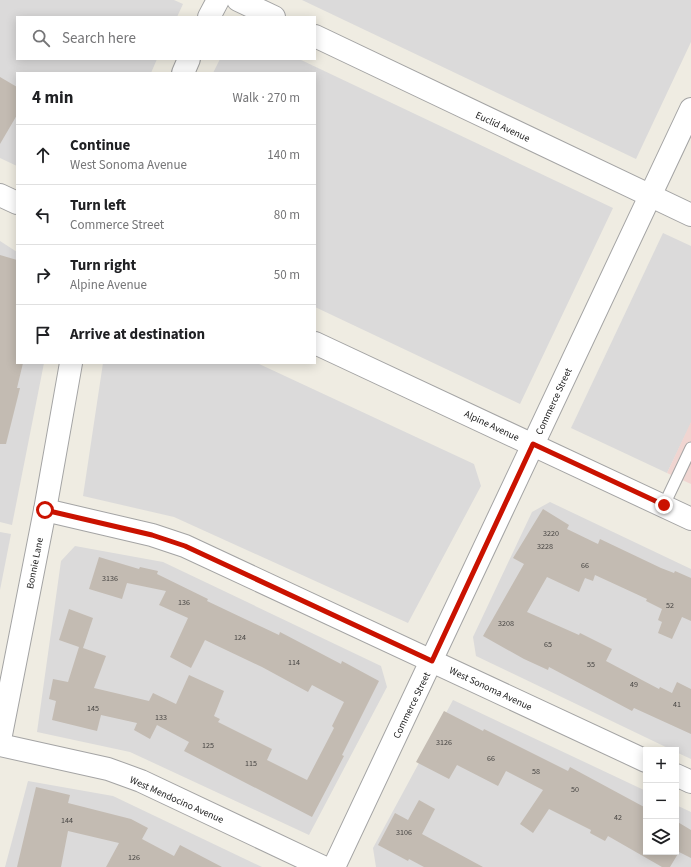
<!DOCTYPE html>
<html lang="en">
<head>
<meta charset="utf-8">
<style>
	:root { --surface:#fff; --page:#f2f2f2; --text:#202124; --muted:#757577; --line:#e0e0e0 }
	body { margin:0; font-family:"Source Sans 3",sans-serif; background:var(--page); color:var(--text) }
	.controls { position:absolute; right:12px; bottom:12px; display:grid; overflow:hidden; border-radius:0px; box-shadow:0 2px 10px #0003 }
	.controls button { width:36px; height:36px; display:grid; place-items:center; padding:0; border:0; border-bottom:1px solid var(--line); background:var(--surface); color:var(--text); font:20px sans-serif }
	.stop { position:absolute; width:12px; height:12px; margin:-9px; border:3px solid #ca1200; border-radius:50%; background:#fff }
	.stop.end { background:#ca1200; border-color:#fff; box-shadow:0 1px 4px #0008 }
	.list { margin:0; padding:0; list-style:none }
	h2 { display:flex; justify-content:space-between; align-items:center; height:52px; margin:0; padding:0 16px; font-size:17px }
	h2 small { font-size:13px; font-weight:400; color:var(--muted) }
	.list li { display:grid; grid-template-columns:26px 1fr auto; gap:12px; align-items:center; box-sizing:border-box; height:60px; padding:0 16px; border-top:1px solid var(--line) }
	.list b { display:block; font-size:15px; white-space:nowrap }
	.list p { margin:0; font-size:13px; white-space:nowrap; color:var(--muted) }
	.list em { font-size:13px; font-style:normal; color:var(--muted) }
	.icon { flex:none; width:22px; height:22px; fill:none; stroke:currentColor; stroke-width:2; stroke-linecap:round; stroke-linejoin:round }
	.map { position:relative; flex:none; width:691px; height:867px; overflow:hidden }
	.search { position:absolute; background:var(--surface); box-shadow:0 2px 10px #0003; left:16px; top:16px; width:300px; height:44px; display:flex; align-items:center; gap:10px; box-sizing:border-box; padding:0 14px; border-radius:0px; color:var(--muted); font-size:15px }
	.panel { position:absolute; background:var(--surface); box-shadow:0 2px 10px #0003; left:16px; top:72px; width:300px; height:292px; border-radius:0px }
	.map>svg:first-child { display:block }
</style>
</head>
<body>
<div class="map">
<svg width="691" height="867" viewBox="0 0 691 867">
	<rect width="100%" height="100%" fill="#efece2"/>
	<g fill="#dbdada">
		<path d="M0,0H174L183,4L177,17H17V59H157L151,73H17V166L0,158Z"/>
		<path d="M302,0H691V42L636,159Z"/>
		<path d="M220,59H299L613,208L520,404L315,307V73H213Z"/>
		<path d="M663,233L691,246V423L667,473L571,428Z"/>
		<path d="M0,241L17,252V363H44L12,525L0,522Z"/>
		<path d="M103,363H257L474,464L481,486L408,623L174,517L83,496Z"/>
		<path d="M550,502L691,569V759L676,752V750H672L476,656L473,637L532,512Z"/>
		<path d="M0,532L11,534L0,590Z"/>
		<path d="M75,546L163,562L381,666L387,687L309,835L130,752L37,732L61,561Z"/>
		<path d="M453,700L646,791V852H676V805L691,812V867H376L373,848Z"/>
		<path d="M28,781L113,796L262,867H5Z"/>
	</g>
	<path fill="#f0d5d1" d="M691,422V484L667,473Z"/>
	<g fill="#c3bbb2">
		<path d="M0,77L17,87V115L0,144Z"/>
		<path d="M0,255L17,260V363H23L17,388H20L6,444H0Z"/>
		<path d="M543,509L569,525L567,529L598,544L600,539L661,568L674,573L675,571L691,578V621L682,617L672,639L658,633L662,622L658,620L662,609L646,601L647,599L595,575L593,581L585,578L579,592L547,577L527,612L579,635L580,633L612,649L606,661L659,689L660,687L672,693L677,682L691,689V734L634,708L632,711L549,667L548,670L524,659L483,636L524,564L513,558Z"/>
		<path d="M99,557L139,569L140,567L158,571L157,574L208,599L207,601L279,635L280,632L341,664L342,661L379,681L342,755L344,756L312,817L184,751L189,742L157,725L150,739L134,730L137,723L101,715L97,731L52,720L56,701L49,699L53,679L68,682L79,647L59,640L69,609L93,618L83,648L106,656L94,688L149,701L153,693L176,704L189,675L224,691L214,716L220,719L218,722L272,749L267,760L307,780L334,728L332,726L344,702L312,685L308,692L262,667L205,640L191,668L170,657L188,618L159,605L166,591L127,583L122,599L89,589Z"/>
		<path d="M444,711L483,731L484,729L568,771L570,767L646,808V852H676V821L691,830V858L679,852L670,867H662L608,836L605,841L590,833L591,830L549,809L533,833L520,824L543,790L506,771L498,786L457,765L449,779L416,762Z"/>
		<path d="M36,787L70,795L68,803L131,819L148,828L142,839L174,856L180,845L222,867H106L119,843L68,831L61,867H17Z"/>
		<path d="M419,800L435,809L422,834L483,867H424L409,859L408,861L378,845L395,813L408,820Z"/>
	</g>
	<g fill="none" stroke-linecap="round" stroke-linejoin="round">
		<g stroke="#a4a4a4" stroke-width="13">
			<path id="service" d="M664,505L691,448"/>
		</g>
		<g stroke="#a4a4a4" stroke-width="24">
			<g id="minor">
				<path d="M238,0L274,17"/>
				<path d="M209,17L218,0"/>
				<path d="M315,36L691,215"/>
				<path d="M183,73L189,59"/>
				<path d="M45,510L152,535L185,546L646,761"/>
				<path d="M0,740L45,510L71,363"/>
				<path d="M0,745L108,769L141,781L323,867"/>
				<path d="M676,775L691,782"/>
				<path d="M334,867L691,109"/>
			</g>
		</g>
		<g stroke="#a4a4a4" stroke-width="24">
			<g id="tertiary">
				<path d="M0,195L17,203"/>
				<path d="M315,343L691,519"/>
			</g>
		</g>
		<use href="#service" stroke="#fff" stroke-width="11"/>
		<use href="#minor" stroke="#fff" stroke-width="22"/>
		<use href="#tertiary" stroke="#fff" stroke-width="22"/>
	</g>
	<g fill="none" stroke-linecap="round" stroke-linejoin="round">
		<path stroke="#ca1200" stroke-width="5" d="M45,510L152,535L185,546L432,661L533,444L664,505"/>
	</g>
	<g text-anchor="middle" stroke-width="3" stroke-linejoin="round" paint-order="stroke">
		<g font-size="8" fill="#464442">
			<text x="551" y="536">3220</text>
			<text x="545" y="549">3228</text>
			<text x="585" y="568">66</text>
			<text x="110" y="581">3136</text>
			<text x="184" y="605">136</text>
			<text x="670" y="608">52</text>
			<text x="506" y="626">3208</text>
			<text x="240" y="640">124</text>
			<text x="548" y="647">65</text>
			<text x="294" y="665">114</text>
			<text x="591" y="667">55</text>
			<text x="634" y="687">49</text>
			<text x="677" y="707">41</text>
			<text x="93" y="711">145</text>
			<text x="161" y="720">133</text>
			<text x="444" y="745">3126</text>
			<text x="208" y="748">125</text>
			<text x="491" y="761">66</text>
			<text x="251" y="766">115</text>
			<text x="536" y="774">58</text>
			<text x="575" y="792">50</text>
			<text x="618" y="820">42</text>
			<text x="67" y="823">144</text>
			<text x="404" y="835">3106</text>
			<text x="134" y="860">126</text>
		</g>
		<g font-size="10" fill="#1d1d1d" stroke="#fff">
			<text transform="translate(503 126) rotate(25)" y="4">Euclid Avenue</text>
			<text transform="translate(553 401) rotate(-65)" y="4">Commerce Street</text>
			<text transform="translate(492 425) rotate(25)" y="4">Alpine Avenue</text>
			<text transform="translate(34 563) rotate(-79)" y="4">Bonnie Lane</text>
			<text transform="translate(491 688) rotate(25)" y="4">West Sonoma Avenue</text>
			<text transform="translate(411 705) rotate(-64)" y="4">Commerce Street</text>
			<text transform="translate(177 799) rotate(24)" y="4">West Mendocino Avenue</text>
		</g>
	</g>
</svg>
<div class="controls">
<button>+</button>
<button>−</button>
<button><svg class="icon" aria-label="layers" viewBox="0 0 24 24"><path d="M12 4l9 5-9 5-9-5zM3 14l9 5 9-5"/></svg></button>
</div>
<div class="stop" style="left:45px;top:510px"></div>
<div class="stop end" style="left:664px;top:505px"></div>
<div class="search"><svg class="icon" aria-label="search" viewBox="0 0 24 24"><circle cx="10" cy="10" r="6"/><path d="M15 15l6 6"/></svg>Search here</div>
<section class="panel">
<h2>4 min<small>Walk · 270 m</small></h2>
<ul class="list">
<li><svg class="icon" aria-label="ahead" viewBox="0 0 24 24"><path d="M12 20V5M6 11l6-6 6 6"/></svg><div><b>Continue</b><p>West Sonoma Avenue</p></div><em>140 m</em></li>
<li><svg class="icon" aria-label="left" viewBox="0 0 24 24"><path d="M17 20v-9H6M10 6l-5 5 5 5"/></svg><div><b>Turn left</b><p>Commerce Street</p></div><em>80 m</em></li>
<li><svg class="icon" aria-label="right" viewBox="0 0 24 24"><path d="M7 20v-9h11M14 6l5 5-5 5"/></svg><div><b>Turn right</b><p>Alpine Avenue</p></div><em>50 m</em></li>
<li><svg class="icon" aria-label="arrive" viewBox="0 0 24 24"><path d="M6 21V4h12l-3 4 3 4H6"/></svg><div><b>Arrive at destination</b></div></li>
</ul>
</section>
</div>
</body>
</html>
